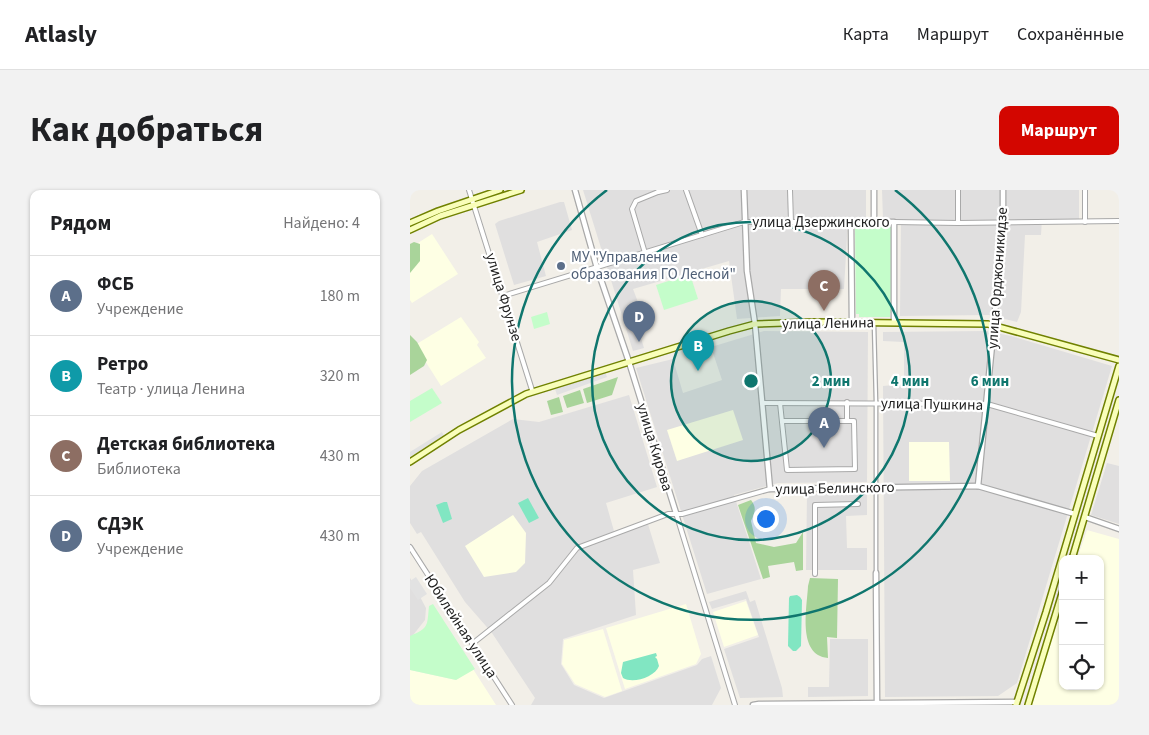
<!DOCTYPE html>
<html lang="ru">
<head>
<meta charset="utf-8">
<style>
	:root { --surface:#fff; --page:#f2f2f2; --text:#202124; --muted:#757577; --line:#e0e0e0; --accent:#d30600 }
	body { margin:0; font-family:"Source Sans 3",sans-serif; background:var(--page); color:var(--text) }
	.controls { position:absolute; right:15px; bottom:15px; display:grid; overflow:hidden; border-radius:10px; box-shadow:0 1px 4px #0004 }
	.controls button { width:45px; height:45px; display:grid; place-items:center; padding:0; border:0; border-bottom:1px solid var(--line); background:var(--surface); color:var(--text); font:25px sans-serif }
	.you { position:absolute; left:355px; top:328px; width:18px; height:18px; margin:-12px; border:4px solid #fff; border-radius:50%; background:#1a73e8; box-shadow:0 0 0 8px #1a73e833 }
	.badge { display:grid; place-items:center; width:32px; height:32px; border-radius:50%; background:var(--accent); color:#fff; font-size:16px; font-weight:700 }
	.pin { position:absolute; translate:-50% -41px; filter:drop-shadow(0 1px 2px #0008) }
	.pin::after { content:''; position:absolute; top:26px; width:18px; height:15px; background:inherit; clip-path:polygon(0 0,100% 0,50% 100%) }
	.list { margin:0; padding:0; list-style:none }
	h2 { display:flex; justify-content:space-between; align-items:center; height:65px; margin:0; padding:0 20px; font-size:21px }
	h2 small { font-size:16px; font-weight:400; color:var(--muted) }
	.list li { display:grid; grid-template-columns:32px 1fr auto; gap:15px; align-items:center; box-sizing:border-box; height:80px; padding:0 20px; border-top:1px solid var(--line) }
	.list b { display:block; font-size:19px; white-space:nowrap }
	.list p { margin:0; font-size:16px; white-space:nowrap; color:var(--muted) }
	.list em { font-size:16px; font-style:normal; color:var(--muted) }
	.icon { flex:none; width:28px; height:28px; fill:none; stroke:currentColor; stroke-width:2; stroke-linecap:round; stroke-linejoin:round }
	.map { position:relative; flex:none; width:709px; height:515px; overflow:hidden; border-radius:10px }
	header { display:flex; align-items:center; gap:30px; box-sizing:border-box; height:70px; padding:0 25px; background:var(--surface); border-bottom:1px solid var(--line) }
	header strong { font-size:24px }
	nav { display:flex; gap:28px; margin-inline-start:auto; font-size:18px }
	.intro { display:flex; align-items:center; justify-content:space-between; box-sizing:border-box; height:120px; padding:0 30px }
	h1 { margin:0; font-size:35px }
	.button { padding:12px 22px; border-radius:10px; background:var(--accent); color:#fff; font-size:18px; font-weight:700 }
	main { display:flex; gap:30px; padding:0 30px }
	aside { flex:1; background:var(--surface); border-radius:10px; box-shadow:0 1px 4px #0004 }
	.map>svg:first-child { display:block }
</style>
</head>
<body>
<header>
<strong>Atlasly</strong>
<nav><a>Карта</a><a>Маршрут</a><a>Сохранённые</a></nav>
</header>
<div class="intro"><h1>Как добраться</h1><a class="button">Маршрут</a></div>
<main>
<aside>
<h2>Рядом<small>Найдено: 4</small></h2>
<ul class="list">
<li><span class="badge" style="background:#5c6f8a">A</span><div><b>ФСБ</b><p>Учреждение</p></div><em>180 m</em></li>
<li><span class="badge" style="background:#0f9aa8">B</span><div><b>Ретро</b><p>Театр · улица Ленина</p></div><em>320 m</em></li>
<li><span class="badge" style="background:#8d6e63">C</span><div><b>Детская библиотека</b><p>Библиотека</p></div><em>430 m</em></li>
<li><span class="badge" style="background:#5c6f8a">D</span><div><b>СДЭК</b><p>Учреждение</p></div><em>430 m</em></li>
</ul>
</aside>
<div class="map">
<svg width="709" height="515" viewBox="0 0 709 515">
	<rect width="100%" height="100%" fill="#f2efe8"/>
	<g fill="#e0dfdf">
		<path d="M173,0H456V28L438,29L434,99H371L370,126L327,129L319,71L223,99L231,120L223,122L234,158L223,161Z"/>
		<path d="M472,0H669V29H632L631,45H615L611,122L607,132L579,125L490,126L491,30L473,29Z"/>
		<path d="M150,12H154L162,40L127,52L136,86L104,95L85,34L89,31Z"/>
		<path d="M354,141L458,142L457,292L368,293L324,305L351,389L297,404L226,178L263,169L273,203L312,190L301,157Z"/>
		<path d="M577,141L601,146L702,176L607,493L588,506L475,507L473,196L494,194V152L473,151V142Z"/>
		<path d="M219,205L247,297L196,313L204,341L237,331L250,373L223,380L226,425L153,449L151,474L164,495L194,508L287,475L292,469L301,466L311,498L302,515H121L125,508L82,443L55,412L11,342L7,344L0,333V296L12,281L103,229L129,232Z"/>
		<path d="M697,273L709,276V334L681,325Z"/>
		<path d="M397,304H457V325L436,326L437,358H457V380H396Z"/>
		<path d="M0,388L16,418L15,430L0,449Z"/>
		<path d="M336,401L340,412L345,410L372,498L373,507L330,508L314,459L349,447L336,409L302,419L299,412Z"/>
		<path d="M420,449H458V506L398,507V497H419Z"/>
	</g>
	<g fill="#feffe4">
		<path d="M22,44L48,84L2,113L0,110V58Z"/>
		<path d="M51,127L69,152L67,155L76,168L31,196L5,155Z"/>
		<path d="M323,220L333,250L267,271L257,240Z"/>
		<path d="M499,252H539L540,291H499Z"/>
		<path d="M103,325L116,343L115,373L106,382L74,387L55,356Z"/>
		<path d="M677,340L709,349V515H621L653,415V496H690V369H667Z"/>
		<path d="M336,411L348,445L314,457L303,422Z"/>
		<path d="M276,414L291,464L286,474L215,499L196,438Z"/>
		<path d="M193,439L212,501L195,507L165,494L152,474L154,450Z"/>
		<path d="M63,479L86,515H0V480L46,490Z"/>
	</g>
	<g fill="#a9d49a">
		<path d="M4,52L10,54V71L0,83V54Z"/>
		<path d="M0,145L7,152L17,170L14,176L0,185Z"/>
		<path d="M208,187L202,205L177,213L173,199Z"/>
		<path d="M170,200L174,213L157,218L153,206Z"/>
		<path d="M149,207L153,222L141,225L137,211Z"/>
		<path d="M341,310C347,318 345,322 341,331L346,353L364,357L386,353L393,342V380L386,381L384,372L358,376L360,387L353,389L328,315Z"/>
		<path d="M400,388L428,389L427,448L417,447L418,468C387,465 397,418 398,396Z"/>
	</g>
	<g fill="#c4fdca">
		<path d="M445,37H482L483,123H480V127H449V124H446Z"/>
		<path d="M280,84L288,109L254,120L246,95Z"/>
		<path d="M137,122L140,134L124,139L121,127Z"/>
		<path d="M22,198L32,213L0,232V211Z"/>
		<path d="M23,414L65,479L46,490L0,480V446C19,438 17,436 19,416Z"/>
	</g>
	<g fill="#81e6c2">
		<path d="M118,308L129,328L119,333L108,313Z"/>
		<path d="M34,312H37L42,329L33,333L26,315Z"/>
		<path d="M387,405L390,407L392,410L391,456L386,461H383L378,456L379,408L380,406Z"/>
		<path d="M246,463L247,466L245,467L247,469L249,476C245,487 223,494 213,488L211,483L213,472Z"/>
	</g>
	<g fill="#e2e2e2">
		<path d="M195,182L197,187L147,205L145,199Z"/>
		<path d="M32,242L34,246L0,267V262Z"/>
		<path d="M6,387L17,404L8,410L0,398V391Z"/>
	</g>
	<g fill="none" stroke-linecap="round" stroke-linejoin="round">
		<g stroke="#a9a9a9" stroke-width="5">
			<g id="pedestrian">
				<path d="M464,134L466,212V294"/>
				<path d="M466,301V383"/>
			</g>
		</g>
		<g stroke="#a9a9a9" stroke-width="6">
			<g id="minor">
				<path d="M59,0L122,200"/>
				<path d="M276,0L292,45"/>
				<path d="M380,0L381,32"/>
				<path d="M675,0V32"/>
				<path d="M248,2L257,0"/>
				<path d="M484,32L548,33L709,31"/>
				<path d="M548,33V0"/>
				<path d="M235,63L222,19L226,11L248,2"/>
				<path d="M93,106L334,32H441"/>
				<path d="M437,212V231"/>
				<path d="M352,213L577,214L688,246"/>
				<path d="M370,213L377,280L445,279L444,231H372"/>
				<path d="M266,323L325,515"/>
				<path d="M0,357L102,515"/>
				<path d="M405,384V315L448,314"/>
				<path d="M62,454L139,393L167,358L258,324H272L360,299"/>
			</g>
		</g>
		<g stroke="#a9a9a9" stroke-width="7">
			<g id="tertiary">
				<path d="M165,0L187,78L219,172L266,323"/>
				<path d="M334,0L337,81L345,134L360,299L568,296L665,324"/>
				<path d="M464,0V32"/>
				<path d="M442,132L441,32H484V132"/>
				<path d="M584,132L593,33V0"/>
				<path d="M568,296L584,135"/>
				<path d="M675,327L709,339"/>
				<path d="M466,383L467,514"/>
				<path d="M343,515L349,514L606,512"/>
			</g>
		</g>
		<g stroke="#708100" stroke-width="8">
			<g id="secondary">
				<path d="M0,33L28,21L90,0"/>
				<path d="M0,40L30,26L111,0"/>
				<path d="M0,272L49,240L116,204L319,141L345,134L405,132L578,134L709,170"/>
				<path d="M662,369L709,210"/>
				<path d="M606,515L636,422L709,176"/>
				<path d="M618,515L653,400"/>
			</g>
		</g>
		<use href="#pedestrian" stroke="#fff" stroke-width="2.5"/>
		<use href="#minor" stroke="#fff" stroke-width="4"/>
		<use href="#tertiary" stroke="#fff" stroke-width="4.5"/>
		<use href="#secondary" stroke="#f9feba" stroke-width="5"/>
	</g>
	<circle cx="341" cy="191" r="80" fill="#0f766e" fill-opacity=".12"/>
	<g fill="none" stroke="#0f766e" stroke-width="2.5">
		<circle cx="341" cy="191" r="80"/>
		<circle cx="341" cy="191" r="159"/>
		<path d="M485 0A239 239 0 1 1 197 0"/>
	</g>
	<circle fill="#5c6f8a" stroke="#fff" stroke-width="2" cx="151" cy="76" r="5"/>
	<g text-anchor="middle" stroke-width="4.5" stroke-linejoin="round" paint-order="stroke">
		<g font-size="15" fill="#222" stroke="#fff">
			<text x="411" y="37">улица Дзержинского</text>
			<text transform="translate(587 88) rotate(-86)" y="5">улица Орджоникидзе</text>
			<text transform="translate(94 107) rotate(73)" y="5">улица Фрунзе</text>
			<text transform="translate(418 133) rotate(-1)" y="5">улица Ленина</text>
			<text transform="translate(522 214) rotate(1)" y="5">улица Пушкина</text>
			<text transform="translate(245 257) rotate(73)" y="5">улица Кирова</text>
			<text transform="translate(425 298) rotate(-1)" y="5">улица Белинского</text>
			<text transform="translate(51 436) rotate(57)" y="5">Юбилейная улица</text>
		</g>
		<g font-size="15" fill="#4e5e75" stroke="#fff" text-anchor="start">
			<text x="161" y="72">МУ "Управление<tspan x="161" dy="17">образования ГО Лесной"</tspan></text>
		</g>
	</g>
	<circle cx="341" cy="191" r="8" fill="#0f766e" stroke="#fff" stroke-width="2.5"/>
	<g font-size="15" text-anchor="middle" font-weight="bold" fill="#0f766e" stroke="#fff" stroke-width="4.5" stroke-linejoin="round" paint-order="stroke">
		<text x="421" y="196">2 мин</text>
		<text x="500" y="196">4 мин</text>
		<text x="580" y="196">6 мин</text>
	</g>
</svg>
<div class="controls">
<button>+</button>
<button>−</button>
<button><svg class="icon" aria-label="locate" viewBox="0 0 24 24"><circle cx="12" cy="12" r="6"/><path d="M12 2v4M12 18v4M2 12h4M18 12h4"/></svg></button>
</div>
<div class="you"></div>
<div class="pin badge" style="left:414px;top:258px;background:#5c6f8a">A</div>
<div class="pin badge" style="left:288px;top:181px;background:#0f9aa8">B</div>
<div class="pin badge" style="left:414px;top:121px;background:#8d6e63">C</div>
<div class="pin badge" style="left:229px;top:152px;background:#5c6f8a">D</div>
</div>
</main>
</body>
</html>
